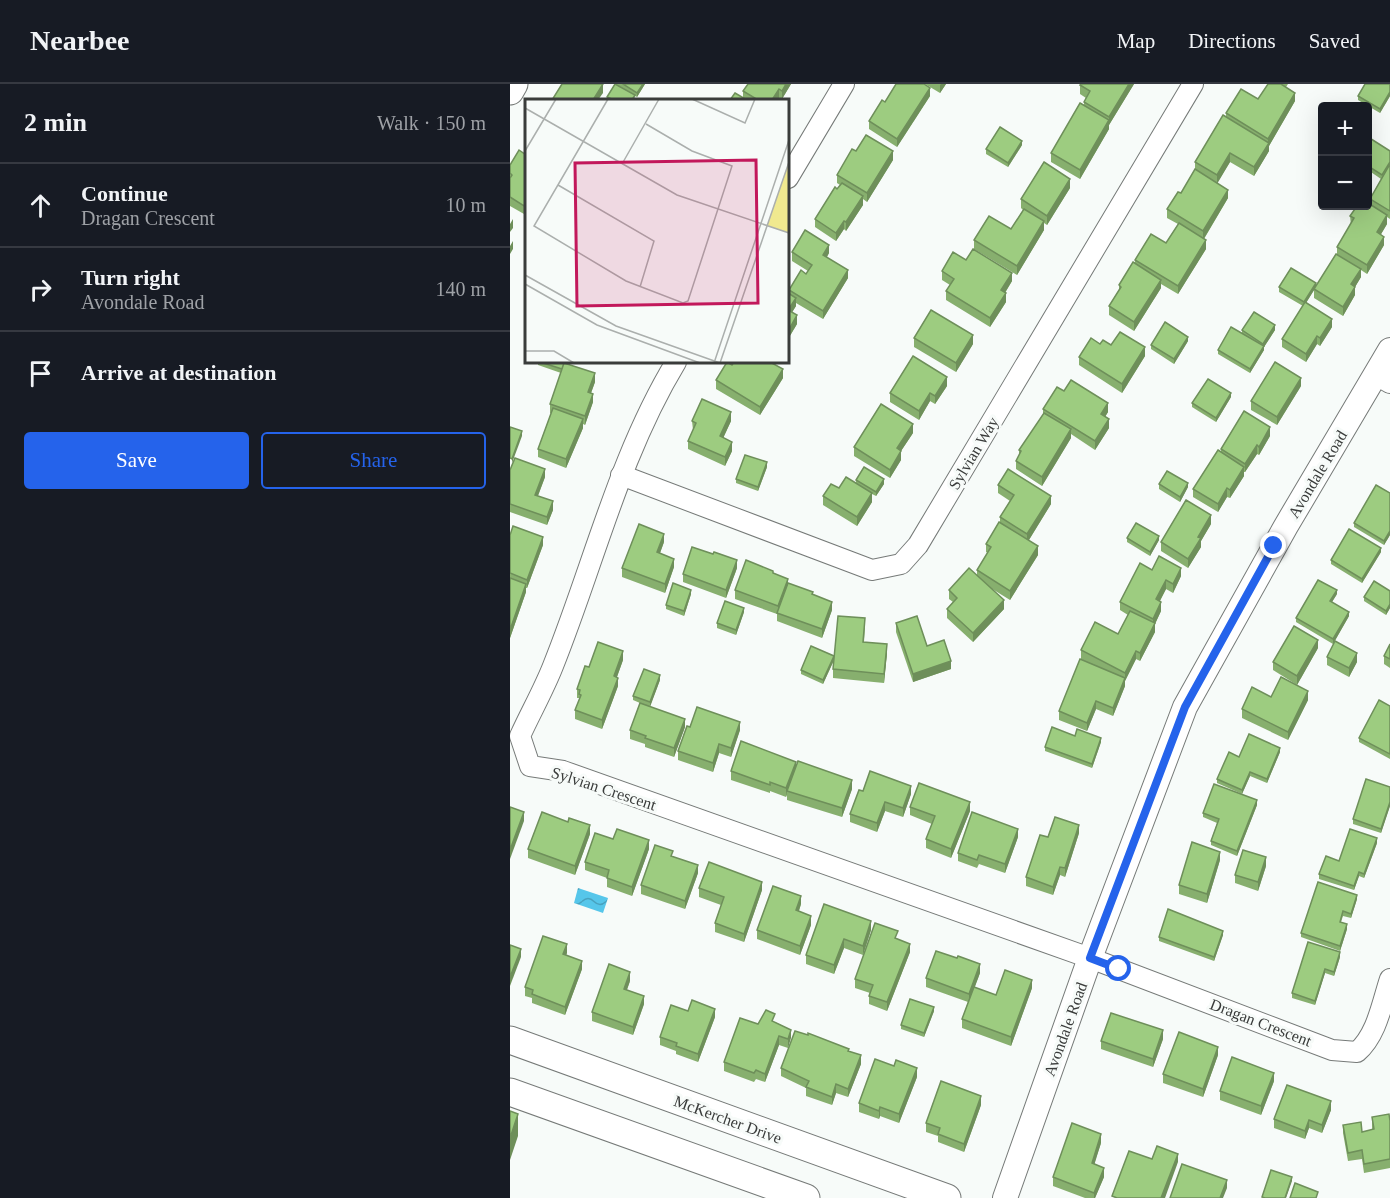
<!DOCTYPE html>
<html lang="en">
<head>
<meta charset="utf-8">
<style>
	:root { --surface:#171b24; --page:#242831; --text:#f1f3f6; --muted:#9ea1a6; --line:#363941; --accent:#2563eb }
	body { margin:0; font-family:Georgia,serif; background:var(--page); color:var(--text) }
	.controls { position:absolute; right:18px; top:18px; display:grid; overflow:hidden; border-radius:6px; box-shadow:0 6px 24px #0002 }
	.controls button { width:54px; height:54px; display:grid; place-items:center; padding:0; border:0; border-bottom:2px solid var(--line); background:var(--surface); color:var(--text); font:30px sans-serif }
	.stop { position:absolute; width:18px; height:18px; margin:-14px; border:4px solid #2563eb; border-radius:50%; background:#fff }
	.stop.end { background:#2563eb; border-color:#fff; box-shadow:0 2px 6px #0008 }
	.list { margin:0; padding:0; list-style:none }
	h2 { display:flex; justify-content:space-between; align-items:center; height:78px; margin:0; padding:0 24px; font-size:26px }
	h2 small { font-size:20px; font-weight:400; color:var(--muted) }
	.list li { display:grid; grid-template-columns:39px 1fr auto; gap:18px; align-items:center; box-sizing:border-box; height:84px; padding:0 24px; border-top:2px solid var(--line) }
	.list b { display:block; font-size:22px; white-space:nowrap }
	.list p { margin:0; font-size:20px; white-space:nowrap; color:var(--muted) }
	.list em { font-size:20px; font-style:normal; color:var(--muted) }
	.actions { display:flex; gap:12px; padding:18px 24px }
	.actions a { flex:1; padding:14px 0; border:2px solid var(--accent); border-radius:6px; text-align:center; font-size:21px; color:var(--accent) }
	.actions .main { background:var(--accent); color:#fff }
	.icon { flex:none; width:33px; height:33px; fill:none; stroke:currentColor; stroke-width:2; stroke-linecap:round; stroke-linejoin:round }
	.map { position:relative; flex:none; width:880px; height:1114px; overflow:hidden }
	header { display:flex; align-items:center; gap:36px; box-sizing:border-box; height:84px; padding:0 30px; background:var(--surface); border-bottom:2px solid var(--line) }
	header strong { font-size:28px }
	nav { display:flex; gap:33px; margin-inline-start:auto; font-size:21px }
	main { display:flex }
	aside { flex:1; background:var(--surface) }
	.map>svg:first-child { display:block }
</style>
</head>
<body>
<header>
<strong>Nearbee</strong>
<nav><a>Map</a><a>Directions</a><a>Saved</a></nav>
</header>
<main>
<aside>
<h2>2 min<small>Walk · 150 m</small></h2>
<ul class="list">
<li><svg class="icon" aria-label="ahead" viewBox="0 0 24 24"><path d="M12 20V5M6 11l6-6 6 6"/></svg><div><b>Continue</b><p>Dragan Crescent</p></div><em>10 m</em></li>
<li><svg class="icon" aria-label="right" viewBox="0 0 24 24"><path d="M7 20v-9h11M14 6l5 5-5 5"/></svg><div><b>Turn right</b><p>Avondale Road</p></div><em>140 m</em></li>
<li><svg class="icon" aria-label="arrive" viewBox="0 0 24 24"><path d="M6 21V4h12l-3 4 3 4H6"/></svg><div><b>Arrive at destination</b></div></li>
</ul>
<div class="actions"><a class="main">Save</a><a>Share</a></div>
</aside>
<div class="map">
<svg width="880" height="1114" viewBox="0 0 880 1114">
	<defs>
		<pattern id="water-waves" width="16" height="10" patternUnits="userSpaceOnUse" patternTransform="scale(1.5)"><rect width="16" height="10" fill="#56c6ea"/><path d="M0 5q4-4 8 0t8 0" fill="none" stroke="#48a2bf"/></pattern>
	</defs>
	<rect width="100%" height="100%" fill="#f7fbf9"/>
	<path fill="url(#water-waves)" d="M68,804L98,814L93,829L64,819Z"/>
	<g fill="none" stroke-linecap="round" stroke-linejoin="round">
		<g stroke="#767a78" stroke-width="22">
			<g id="minor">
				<path d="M278,94L334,0"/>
				<path d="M166,278C109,372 84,480 43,582C34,605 21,628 10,652L20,682L53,687L580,874L822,966L847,968C867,951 872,919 880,895"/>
				<path d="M866,291L880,299"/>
				<path d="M111,391L362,486L391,480L408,461L683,0"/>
			</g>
		</g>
		<g stroke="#767a78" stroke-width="26">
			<path id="tertiary" d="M495,1114L580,874L675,623L776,442L880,266"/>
		</g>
		<g stroke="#767a78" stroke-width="29">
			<g id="secondary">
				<path d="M0,7L4,0"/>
				<path d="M0,956L437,1114"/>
				<path d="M0,1008L296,1114"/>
			</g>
		</g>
		<use href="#minor" stroke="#fff" stroke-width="20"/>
		<use href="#tertiary" stroke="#fff" stroke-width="24"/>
		<use href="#secondary" stroke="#fff" stroke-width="27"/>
	</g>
	<g fill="#87af6e">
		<path d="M105,0H135L127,13L125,12L124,16H97V13Z"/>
		<path d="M281,0L272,15L269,14L268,16H220L233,14V7Z"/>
		<path d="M415,0H436L430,9Z"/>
		<path d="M624,0L599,41V45L570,95L541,78V69L574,21V18L576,14L570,10V1Z"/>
		<path d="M758,0H778L776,3L785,17L759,62V67L744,92L720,78L707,99L718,114L694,155L696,165L668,210L651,200V204L624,247L599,231V222L609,206V201L625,180V176L656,159L668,140L657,134V125L671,109L685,86V78L716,33V29L748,15Z"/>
		<path d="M880,0V12L870,29L848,16V12Z"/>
		<path d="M420,12L387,63L359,45V37L375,18Z"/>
		<path d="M858,54L880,67V135L877,133V140L871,150L874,161L857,190L851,186V193L845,203V211L833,232L804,214V206L796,219L822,243L810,262L807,260L796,278L772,263V255L793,222L769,208V203H806L827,170V163L841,141L840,132L860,120V115L871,95L858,86Z"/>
		<path d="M512,61L498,83L476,70V65Z"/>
		<path d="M346,67L383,76L357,118L353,115V121L336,147L334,145L326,157L305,143V135L330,101L327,99V91Z"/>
		<path d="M16,71L14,130L0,122V81Z"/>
		<path d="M560,104L537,141L534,139V146L507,191L464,165V156L501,145L513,126L511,124V115Z"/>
		<path d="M282,168L319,169L317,173L338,194L313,235L286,219V222L282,228L287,240L278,255L279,206L296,190L298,187L282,177Z"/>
		<path d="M456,176L502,197L495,209L496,218L480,243L436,216V207L440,201L432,196V187Z"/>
		<path d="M732,246H765L754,263V266L740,289L708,270V266L732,249Z"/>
		<path d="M404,254L463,260L446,288L404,263Z"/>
		<path d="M678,257L664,280L641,265V261Z"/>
		<path d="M590,260L601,261L635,272L612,309L569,281V273Z"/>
		<path d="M28,278H56V279L85,298L81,309L83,318L75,341L73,340V344L56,384L28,373V365L41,329H40V320L51,289L28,281Z"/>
		<path d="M224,278H264L263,279L273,294L250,331L206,305V296L222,281Z"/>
		<path d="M437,302L425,320L420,317L409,336L380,318V309Z"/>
		<path d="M791,302L767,341L741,326V317Z"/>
		<path d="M554,307L598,328L595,333L599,344L585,366L561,350V354L532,402L506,385V377L509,372V366L533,331V325Z"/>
		<path d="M721,313L706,338L682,323V319Z"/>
		<path d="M182,337H221L213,354L222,367L215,382L178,365V357L183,346Z"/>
		<path d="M403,349L391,367V376L380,394L344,372V363Z"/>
		<path d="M760,352L749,371L747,370L735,388H734V392L720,414L717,413L708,428L683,413V405L711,368V365Z"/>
		<path d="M257,383L248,407L226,399V395Z"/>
		<path d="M0,386L35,393L28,412L43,426L37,441L0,428Z"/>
		<path d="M346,396L374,400L366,412L362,410V418L347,442L313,421V412L329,404L346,399Z"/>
		<path d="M649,400L678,403L670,418L649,405Z"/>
		<path d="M488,401L541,420L519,456L528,471L500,516L479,503L494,525L463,558L437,534V525L443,518L439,515V506L467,491V486L478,469L476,468V460L490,438V433L500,417L488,409Z"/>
		<path d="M880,409V451L874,461L844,443V439Z"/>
		<path d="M701,440L691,457V463L678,484L651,467V458Z"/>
		<path d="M0,451L33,461L17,504H16V508L0,554Z"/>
		<path d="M617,454L649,456L640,472L617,458Z"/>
		<path d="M154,458L150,469L164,483L155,509L112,493V484Z"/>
		<path d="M871,468L852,499L821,480V476Z"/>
		<path d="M227,484L216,514L173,498V490Z"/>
		<path d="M642,486L671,492L663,509L656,505L650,517L651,527L645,540V548L630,577L626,575L615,597V602L603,632L586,625L577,647L549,636V627L581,580L571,575V566L608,550L618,531L610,526V518Z"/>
		<path d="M263,489L278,499L303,511L322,526L312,554L267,537V530L225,515V506Z"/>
		<path d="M880,507V524L876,531L854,517V513Z"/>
		<path d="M181,510L174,532L156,525V521Z"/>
		<path d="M827,510L822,518L839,532L823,560L786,538V534Z"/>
		<path d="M234,528L226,551L207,544V539Z"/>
		<path d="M386,539L417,562L441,585L403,598L386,548Z"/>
		<path d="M355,543L354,558L377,569L374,599L323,594V585Z"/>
		<path d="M880,560V584L874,580V572Z"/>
		<path d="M808,564L787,601L763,586V578Z"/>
		<path d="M817,573L847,578L839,593L817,581Z"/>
		<path d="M113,576L107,593L108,602L92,645L65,635V626L69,617V614H67V605L79,583Z"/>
		<path d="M324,576L313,600L291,590V586Z"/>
		<path d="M150,596L140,622L175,643L164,673L135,663V660L120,655V646L130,619L123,616V612Z"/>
		<path d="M761,613L798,616L778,656L732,634V625Z"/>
		<path d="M880,622V675L849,658V654Z"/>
		<path d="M180,643L230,646L221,673L209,669L203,688L168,676V667Z"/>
		<path d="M565,652L591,658L582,684L535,667V663Z"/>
		<path d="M770,668L757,699L740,692L732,710L707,699V695L729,673Z"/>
		<path d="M286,683L342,705L332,733L277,716V711L276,713L260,707V709L221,696V687Z"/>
		<path d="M880,703V722L871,749L843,740V735Z"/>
		<path d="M353,707L401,710L393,733L375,727L367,748L340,738V730Z"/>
		<path d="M747,721L727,772L701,761V757L707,739L693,733V729Z"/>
		<path d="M400,723L460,727L441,774L416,764V755L422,740L400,731Z"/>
		<path d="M569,749L555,793L550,791L543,811L516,802V793L538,753Z"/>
		<path d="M80,750L65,791L18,774V765Z"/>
		<path d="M508,753L495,789L469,780L467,784L448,777V769Z"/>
		<path d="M867,759L854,794L849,792L844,806L809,795V790L829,777Z"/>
		<path d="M139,765L122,812L97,803V794L75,786V778Z"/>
		<path d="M163,772L188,789L175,825L131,810V801Z"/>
		<path d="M710,776L697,819L669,810V801Z"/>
		<path d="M756,782L748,807L725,799V791Z"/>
		<path d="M189,804L252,806L234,858L205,848V839L211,821L189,813Z"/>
		<path d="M847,815L841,834L833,832L831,838L837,845L830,867L791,853V849Z"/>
		<path d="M291,820L289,827L301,841L290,871L247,855V846Z"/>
		<path d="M314,820L361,846L353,871L334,864L324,890L296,880V871Z"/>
		<path d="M713,851L704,877L649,857V853Z"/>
		<path d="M388,855L400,868L377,927L359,920V912L360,909L345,904V895Z"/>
		<path d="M57,869L56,871L72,885L55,931L22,919V914L15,912V903Z"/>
		<path d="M830,873L824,892L815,889L805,921L782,914V909Z"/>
		<path d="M470,889L464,904L486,911L522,904L501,962L452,944V935L458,918L416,903V894Z"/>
		<path d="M120,897L117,906L134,920L123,951L82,937V928Z"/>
		<path d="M178,927L205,933L188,978L166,970V967L150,961V953Z"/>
		<path d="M424,927L414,953L391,945V941Z"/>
		<path d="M265,938L281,946L278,964L269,961L255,998L246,995L244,998L214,987V978L248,940Z"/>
		<path d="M653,955L643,983L591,965V957Z"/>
		<path d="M339,967L351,980L338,1013L326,1009L322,1021L296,1012V1004L271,992V984Z"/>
		<path d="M708,971L693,1013L653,999V990Z"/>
		<path d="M407,993L389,1039L370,1032L369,1035L349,1028V1019Z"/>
		<path d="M764,997L751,1031L710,1016V1007Z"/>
		<path d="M471,1021L454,1068L428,1058V1052L416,1048V1039Z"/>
		<path d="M821,1026L812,1049L799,1044L795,1055L764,1044V1035Z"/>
		<path d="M862,1033L880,1037V1084L854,1089L852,1075L838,1077L833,1049V1041L852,1048L862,1046Z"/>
		<path d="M591,1059L584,1080L594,1093L585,1114H575L543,1102V1093Z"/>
	</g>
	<g fill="#6e8f5a">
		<path d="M93,0V9L88,16H83Z"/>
		<path d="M133,0H135L127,13V9Z"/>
		<path d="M276,0H281L272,15V7Z"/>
		<path d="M431,0H436L430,9V1Z"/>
		<path d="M619,0H624L599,41V33Z"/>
		<path d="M420,4V12L387,63V55Z"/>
		<path d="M269,5V14L268,16H262Z"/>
		<path d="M880,8V12L870,29V25Z"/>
		<path d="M785,9V17L759,62V67L744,92V83L758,60V55Z"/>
		<path d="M599,36V45L570,95V86Z"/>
		<path d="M512,57V61L498,83V79Z"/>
		<path d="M383,67V76L357,118V109Z"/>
		<path d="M720,69V78L707,100V91Z"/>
		<path d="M560,95V104L537,141V132Z"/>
		<path d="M718,106V114L693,156V147Z"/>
		<path d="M353,112V121L336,147V138Z"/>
		<path d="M16,117V126L14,130V122Z"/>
		<path d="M877,131V140L867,157V148Z"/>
		<path d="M3,135V144L0,148V140Z"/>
		<path d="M334,137V145L326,157V149Z"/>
		<path d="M534,137V146L507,191V182Z"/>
		<path d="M874,153V161L857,190V181Z"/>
		<path d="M696,156V165L668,210V202Z"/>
		<path d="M3,157V165L0,170V162Z"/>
		<path d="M319,161V169L313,179V171Z"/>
		<path d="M851,185V193L845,203V211L833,232V223L841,200Z"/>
		<path d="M338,186V194L313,235V227Z"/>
		<path d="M502,189V197L491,215V206Z"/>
		<path d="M651,196V204L624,247V238Z"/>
		<path d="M806,199V203L794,222V218Z"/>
		<path d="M496,209V218L480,243V234Z"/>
		<path d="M286,214V222L278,235V226Z"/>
		<path d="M287,231V240L278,255V247Z"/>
		<path d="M822,235V243L810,262V254Z"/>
		<path d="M765,241V246L754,263V266L740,289V285L753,263V260Z"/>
		<path d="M463,251V260L446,288V279Z"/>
		<path d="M807,252V260L796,278V270Z"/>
		<path d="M678,253V257L664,280V275Z"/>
		<path d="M635,263V272L612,309V300Z"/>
		<path d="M273,285V294L250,331V323Z"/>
		<path d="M85,289V298L78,317V308Z"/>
		<path d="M437,293V302L425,320V312Z"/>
		<path d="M791,294V302L767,341V333Z"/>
		<path d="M420,309V317L409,336V327Z"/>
		<path d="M721,309V313L706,338V334Z"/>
		<path d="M83,310V318L75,341V332Z"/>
		<path d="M598,319V328L591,339V330Z"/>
		<path d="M221,328V337L210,361V352Z"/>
		<path d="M73,335V344L56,384V375Z"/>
		<path d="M599,335V344L585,366V357Z"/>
		<path d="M403,340V349L387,373V364Z"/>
		<path d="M760,343V352L749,371V363Z"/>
		<path d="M561,345V354L532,402V393Z"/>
		<path d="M12,347V352L2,379V375Z"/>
		<path d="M222,358V367L215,382V373Z"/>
		<path d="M747,361V370L735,388V380Z"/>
		<path d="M391,367V376L380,394V386Z"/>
		<path d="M257,378V383L248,407V403Z"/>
		<path d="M734,383V392L720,414V406Z"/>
		<path d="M35,385V393L25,419V411Z"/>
		<path d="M374,395V400L366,412V408Z"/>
		<path d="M678,399V403L670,418V413Z"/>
		<path d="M717,404V413L708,428V420Z"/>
		<path d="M362,409V418L347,442V433Z"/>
		<path d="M541,412V420L517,459V450Z"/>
		<path d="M43,417V426L37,441V433Z"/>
		<path d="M701,431V440L691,457V463L678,484V475L688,453Z"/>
		<path d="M880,447V451L874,461V457Z"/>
		<path d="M154,450V458L147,477V468Z"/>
		<path d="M649,452V456L640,472V468Z"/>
		<path d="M33,453V461L17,504V496Z"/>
		<path d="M528,462V471L500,516V507Z"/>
		<path d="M871,464V468L852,499V495Z"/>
		<path d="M164,475V483L155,509V500Z"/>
		<path d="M227,476V484L216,514V506Z"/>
		<path d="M671,484V492L663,509V500Z"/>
		<path d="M278,495V503L268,531V522Z"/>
		<path d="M656,496V505L646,524V515Z"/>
		<path d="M16,500V508L0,554V546Z"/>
		<path d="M181,506V510L174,532V527Z"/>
		<path d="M827,506V510L820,521V517Z"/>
		<path d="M494,516V525L463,558V549Z"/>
		<path d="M322,518V526L312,554V545Z"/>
		<path d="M651,518V527L645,540V548L630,577V569L643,543V535Z"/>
		<path d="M880,520V524L876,531V527Z"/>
		<path d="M234,524V528L226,551V546Z"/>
		<path d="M839,528V532L823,560V555Z"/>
		<path d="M808,556V564L787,601V592Z"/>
		<path d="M377,560V569L374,599V590Z"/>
		<path d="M113,567V576L104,601V592Z"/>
		<path d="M626,567V575L615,597V589Z"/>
		<path d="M847,569V578L839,593V584Z"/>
		<path d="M324,572V576L313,600V596Z"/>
		<path d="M441,577V585L403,598V590Z"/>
		<path d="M150,591V596L140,623V618Z"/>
		<path d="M108,594V602L92,645V636Z"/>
		<path d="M615,594V602L603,632V624Z"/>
		<path d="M798,607V616L778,656V648Z"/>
		<path d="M586,617V625L577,647V639Z"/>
		<path d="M175,635V643L164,673V664Z"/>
		<path d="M230,638V646L221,673V664Z"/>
		<path d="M591,654V658L582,684V680Z"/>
		<path d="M209,660V669L203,688V679Z"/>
		<path d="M770,664V668L757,699V695Z"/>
		<path d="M286,678V687L277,707L276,713V704Z"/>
		<path d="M740,688V692L732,710V706Z"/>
		<path d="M342,696V705L332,733V724Z"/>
		<path d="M401,702V710L393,733V724Z"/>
		<path d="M747,716V721L727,772V767Z"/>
		<path d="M375,718V727L367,748V739Z"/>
		<path d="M460,718V727L441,774V765Z"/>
		<path d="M880,718V722L871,749V745Z"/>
		<path d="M14,728V737L0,775V766Z"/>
		<path d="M80,741V750L65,791V782Z"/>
		<path d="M569,741V749L555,793V784Z"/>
		<path d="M508,745V753L495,789V780Z"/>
		<path d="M867,754V759L854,794V790Z"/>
		<path d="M139,756V765L122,812V803Z"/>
		<path d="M710,768V776L697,819V810Z"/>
		<path d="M756,773V782L748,807V798Z"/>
		<path d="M188,781V789L175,825V817Z"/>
		<path d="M550,783V791L543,811V803Z"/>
		<path d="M849,788V792L844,806V802Z"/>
		<path d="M252,798V806L234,858V850Z"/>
		<path d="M847,811V815L841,834V830Z"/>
		<path d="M291,812V820L286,835V826Z"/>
		<path d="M301,832V841L290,871V862Z"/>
		<path d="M361,837V846L353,871V862Z"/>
		<path d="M837,840V845L830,867V862Z"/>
		<path d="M713,847V851L704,877V873Z"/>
		<path d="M334,855V864L324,890V881Z"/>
		<path d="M57,860V869L53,879V870Z"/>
		<path d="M400,860V868L377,927V918Z"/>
		<path d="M11,865V873L0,902V893Z"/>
		<path d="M830,868V873L824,892V888Z"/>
		<path d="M72,877V885L55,931V923Z"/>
		<path d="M470,880V889L459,919V910Z"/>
		<path d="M815,885V889L805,921V917Z"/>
		<path d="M120,888V897L114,913V905Z"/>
		<path d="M522,896V904L501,962V953Z"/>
		<path d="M134,912V920L123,951V943Z"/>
		<path d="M424,923V927L414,953V949Z"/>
		<path d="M205,925V933L188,978V970Z"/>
		<path d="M281,946V954L278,964V955Z"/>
		<path d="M653,946V955L643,983V975Z"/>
		<path d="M269,952V961L255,998V990Z"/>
		<path d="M708,963V971L693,1013V1005Z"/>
		<path d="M351,971V980L338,1013V1005Z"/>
		<path d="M407,984V993L389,1039V1030Z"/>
		<path d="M764,989V997L751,1031V1022Z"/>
		<path d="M326,1000V1009L322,1021V1013Z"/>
		<path d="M471,1012V1021L454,1068V1060Z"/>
		<path d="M821,1017V1026L812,1049V1041Z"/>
		<path d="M370,1023V1032L369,1035V1027Z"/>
		<path d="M8,1030V1052L0,1076V1054Z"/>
		<path d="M799,1036V1044L795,1055V1047Z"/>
		<path d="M591,1050V1059L582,1088V1079Z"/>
		<path d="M668,1070V1078L655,1114H651Z"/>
		<path d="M594,1084V1093L585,1114H584V1109Z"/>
		<path d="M782,1093V1097L776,1114H775Z"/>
		<path d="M717,1096V1104L713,1114H710Z"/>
	</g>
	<g fill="#9dcc80" stroke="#6e8f5a" stroke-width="1.5">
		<path d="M52,0H93L83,16H42Z"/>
		<path d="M105,0L125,11L122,16H104L97,13Z"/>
		<path d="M113,0H133L127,9Z"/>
		<path d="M238,0H276L272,7L269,5L262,16H248L233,7Z"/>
		<path d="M386,0H414L420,4L387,55L359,37L372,16L375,18Z"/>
		<path d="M571,0H619L599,33L574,18L580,7L570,1Z"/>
		<path d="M758,0H771L785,9L758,55L716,29L731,5L748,15Z"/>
		<path d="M855,0H880V8L870,25L848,12Z"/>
		<path d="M225,9L237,16H220Z"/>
		<path d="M570,19L599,36L570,86L541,69Z"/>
		<path d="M713,31L759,59L744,83L720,69L707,91L685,78Z"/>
		<path d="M490,43L512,57L498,79L476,65Z"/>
		<path d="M356,51L383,67L357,109L327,91L342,65L346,67Z"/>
		<path d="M858,53L880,67V78L872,91L858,82Z"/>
		<path d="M9,66L16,71V117L14,122L0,113V94L2,91L0,89V81Z"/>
		<path d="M534,78L560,95L537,132L511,115Z"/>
		<path d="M880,80V127L860,115Z"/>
		<path d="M685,85L718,106L693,147L657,125L668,108L671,109Z"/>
		<path d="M332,99L353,112L336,138L334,137L326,149L305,135L325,103L327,105Z"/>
		<path d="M858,119L877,131L867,148L874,153L857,181L827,163L844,134L840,132L847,122H858Z"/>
		<path d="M514,125L534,137L507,182L464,156L479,132L501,145Z"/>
		<path d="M669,139L696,156L668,202L625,176L641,150L656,159Z"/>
		<path d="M295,146L319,161L313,171L338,186L313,227L279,206L291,186L296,190L302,181L282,168Z"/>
		<path d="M463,165L502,189L491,206L496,209L480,234L436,207L444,195L432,187L443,168L456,176Z"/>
		<path d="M826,170L851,185L841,200L845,203L833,223L804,205Z"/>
		<path d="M623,178L651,196L624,238L599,222L611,203L609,201Z"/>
		<path d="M781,184L806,199L794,218L769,203Z"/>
		<path d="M278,209L286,214L278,226L287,231L278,247Z"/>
		<path d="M795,218L822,235L810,254L807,252L796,270L772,255Z"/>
		<path d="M421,226L463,251L446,279L404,254Z"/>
		<path d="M744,228L765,241L753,260L732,246Z"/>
		<path d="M655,238L678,253L664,275L641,261Z"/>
		<path d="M721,243L754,262L740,285L708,266Z"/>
		<path d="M610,248L635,263L612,300L569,273L581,254L590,260L593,256L601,261Z"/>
		<path d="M403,272L437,293L425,312L420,309L409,327L380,309Z"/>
		<path d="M30,278H55L52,285Z"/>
		<path d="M217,278L222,281L224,278H260L273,285L250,323L206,296Z"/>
		<path d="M765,278L791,294L767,333L741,317Z"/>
		<path d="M54,279L85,289L78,308L83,310L75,332L40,320Z"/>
		<path d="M698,295L721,309L706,334L682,319Z"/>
		<path d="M561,296L598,319L591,330L599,335L585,357L533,325L547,303L554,307Z"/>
		<path d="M192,315L221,328L210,352L222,358L215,373L178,357L186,339L182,337Z"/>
		<path d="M371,320L403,340L387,364L391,367L380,386L344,363Z"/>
		<path d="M43,324L73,335L56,375L28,365Z"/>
		<path d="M734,327L760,343L749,363L747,361L735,380L711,365Z"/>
		<path d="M534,329L561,345L532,393L506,377L511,367L509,366Z"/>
		<path d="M0,343L12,347L2,375L0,374Z"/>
		<path d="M708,366L734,383L720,406L717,404L708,420L683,405Z"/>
		<path d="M235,371L257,378L248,403L226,395Z"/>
		<path d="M5,374L35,385L25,411L43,417L37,433L0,420V386Z"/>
		<path d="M354,383L374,395L366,408L346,396Z"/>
		<path d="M498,385L541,412L517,450L490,433L504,411L488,401Z"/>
		<path d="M657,387L678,399L670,413L649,400Z"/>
		<path d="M336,393L362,409L347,433L313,412L321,400L329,404Z"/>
		<path d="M866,401L880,409V447L874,457L844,439Z"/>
		<path d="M676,416L701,431L688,453L691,454L678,475L651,458Z"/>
		<path d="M489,438L528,462L500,507L467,486L481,463L476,460Z"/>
		<path d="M626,439L649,452L640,468L617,454Z"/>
		<path d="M129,440L154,450L147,468L164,475L155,500L112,484Z"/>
		<path d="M3,442L33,453L17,496L0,489V451Z"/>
		<path d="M839,445L871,464L852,495L821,476Z"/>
		<path d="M182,463L203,470L204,468L227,476L216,506L173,490Z"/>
		<path d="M649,472L671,484L663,500L656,496L646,515L651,518L643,535L610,518L630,479L642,486Z"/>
		<path d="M236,476L263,487V489L278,495L268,522L225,506Z"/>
		<path d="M459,484L494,516L463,549L437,525L447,514L439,506Z"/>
		<path d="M0,494L16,500L0,546Z"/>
		<path d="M808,496L827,506L820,517L839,528L823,555L786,534Z"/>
		<path d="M864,497L880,507V520L876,527L854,513Z"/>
		<path d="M163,499L181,506L174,527L156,521Z"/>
		<path d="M278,499L303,508L302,510L322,518L312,545L267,529Z"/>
		<path d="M215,517L234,524L226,546L207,539Z"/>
		<path d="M620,527L645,539L630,569L626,567L615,589L571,566L585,538L608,550Z"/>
		<path d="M328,532L355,534L353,558L377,560L374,590L323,585Z"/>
		<path d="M407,532L417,562L434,556L441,577L403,590L386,539Z"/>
		<path d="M784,542L808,556L787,592L763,578Z"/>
		<path d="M825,557L847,569L839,584L817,573Z"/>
		<path d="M88,558L113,567L104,592L108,594L92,636L65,626L71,611L69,610L70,606L67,605L75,582L79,583Z"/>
		<path d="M880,560V575L874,572Z"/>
		<path d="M301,562L324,572L313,596L291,586Z"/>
		<path d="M570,575L615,594L603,624L586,617L577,639L549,627Z"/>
		<path d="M134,585L150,591L140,618L123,612Z"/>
		<path d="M771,593L798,607L778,648L732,625L742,603L761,613Z"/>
		<path d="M869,616L880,622V670L849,654Z"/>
		<path d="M130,619L175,635L164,664L135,654L136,652L120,646Z"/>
		<path d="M187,623L230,638L221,664L209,660L203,679L168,667L177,642L180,643Z"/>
		<path d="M542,643L565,652L567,645L591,654L582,680L535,663Z"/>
		<path d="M739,650L770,664L757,695L740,688L732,706L707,695L719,668L729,673Z"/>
		<path d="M231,657L286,678L276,704L260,698V701L221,687Z"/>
		<path d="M288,677L342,696L332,724L277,707Z"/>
		<path d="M360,687L401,702L393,724L375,718L367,739L340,730L349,706L353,707Z"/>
		<path d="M856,695L880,703V718L871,745L843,735Z"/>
		<path d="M409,699L460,718L441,765L416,755L425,732L400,723Z"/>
		<path d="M704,700L747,716L727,767L701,757L709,735L693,729Z"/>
		<path d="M0,723L14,728L0,766Z"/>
		<path d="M32,728L58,738L59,734L80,741L65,782L18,765Z"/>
		<path d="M462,728L508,745L495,780L469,771L467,776L448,769Z"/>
		<path d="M545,733L569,741L555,784L550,783L543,803L516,793L530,751L538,753Z"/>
		<path d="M107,745L139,756L122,803L97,794L99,786L75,778L85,749L103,755Z"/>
		<path d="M840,745L867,754L854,790L849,788L844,802L809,790L816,772L829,777Z"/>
		<path d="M682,758L710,768L697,810L669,801Z"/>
		<path d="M145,761L163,767L161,772L188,781L175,817L131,801Z"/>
		<path d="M733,766L756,773L748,798L725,791Z"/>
		<path d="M199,778L252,798L234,850L205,839L214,813L189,804Z"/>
		<path d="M808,798L847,811L841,830L833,827L830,838L837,840L830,862L791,849Z"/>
		<path d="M263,802L291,812L286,826L301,832L290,862L247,846Z"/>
		<path d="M314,820L361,837L353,862L334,855L324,881L296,871Z"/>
		<path d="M658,825L713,847L704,873L649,853Z"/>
		<path d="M365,839L388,847L385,854L400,860L377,918L359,912L363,901L345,895Z"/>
		<path d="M33,852L57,860L53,870L72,877L55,923L22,910L23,906L15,903Z"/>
		<path d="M798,858L830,868L824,888L815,885L805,917L782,909Z"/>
		<path d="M0,861L11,865L0,893Z"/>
		<path d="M426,867L447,874L448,872L470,880L459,910L416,894Z"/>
		<path d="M99,880L120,888L114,905L134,912L123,943L82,928Z"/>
		<path d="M495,886L522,896L501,953L452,935L464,903L486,911Z"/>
		<path d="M400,915L424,923L414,949L391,941Z"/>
		<path d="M182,916L205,925L188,970L166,962L167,959L150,953L161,921L178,927Z"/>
		<path d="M256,926L265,930L262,937L281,946L278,955L269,952L255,990L246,986L244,989L214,978L230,934L248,940Z"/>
		<path d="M601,929L653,946L643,975L591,957Z"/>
		<path d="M285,947L298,951V949L339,965L338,967L351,971L338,1005L326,1000L322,1013L296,1003L299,997L271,984Z"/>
		<path d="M669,948L708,963L693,1005L653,990Z"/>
		<path d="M722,973L764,989L751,1022L710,1007Z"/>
		<path d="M365,975L384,982L386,976L407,984L389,1030L370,1023L369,1027L349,1019Z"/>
		<path d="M431,997L471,1012L454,1060L428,1050L430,1044L416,1039Z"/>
		<path d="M777,1001L821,1017L812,1041L799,1036L795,1047L764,1035Z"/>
		<path d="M0,1027L8,1030L0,1054Z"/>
		<path d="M879,1030L880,1037V1075L854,1080L852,1066L838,1069L833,1041L851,1038L852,1048L864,1045L862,1033Z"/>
		<path d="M562,1039L591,1050L582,1079L594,1084L584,1109L543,1093Z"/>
		<path d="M647,1062L668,1070L651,1114H607L602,1112L619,1067L642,1075Z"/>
		<path d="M672,1080L717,1096L710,1114H660Z"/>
		<path d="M761,1086L782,1093L775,1114H755L752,1113Z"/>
		<path d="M785,1099L808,1108L806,1114H780Z"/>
	</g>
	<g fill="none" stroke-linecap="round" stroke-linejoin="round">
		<path stroke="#2563eb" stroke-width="8" d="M609,885L580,874L675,623L764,462"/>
	</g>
	<g text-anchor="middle" stroke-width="6" stroke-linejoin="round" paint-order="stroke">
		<g font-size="16" fill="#3a3c3b" stroke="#f7fbf9">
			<text transform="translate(463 369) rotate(-59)" y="6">Sylvian Way</text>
			<text transform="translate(807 390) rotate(-59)" y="6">Avondale Road</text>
			<text transform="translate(94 704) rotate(18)" y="6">Sylvian Crescent</text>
			<text transform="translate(751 938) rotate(21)" y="6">Dragan Crescent</text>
			<text transform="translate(555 945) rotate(-70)" y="6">Avondale Road</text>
			<text transform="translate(218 1035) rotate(20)" y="6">McKercher Drive</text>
		</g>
	</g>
	<g transform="translate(15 15)">
		<rect width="264" height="264" fill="#f7fbf9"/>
		<path d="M264,62V134L242,127Z" fill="#f0e98f"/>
		<path fill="none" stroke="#abafad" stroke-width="1.5" d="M83,0L9,127L101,182L158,204L163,202L207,67L167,52L121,25M167,0L220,24L230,0M0,9L152,96L264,134M0,52L31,0M97,65L134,0M33,86L129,142L115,188M0,176L91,227L195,264L264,63M0,185L72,226L175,264M0,252H29L49,264M189,264L264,41"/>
		<path fill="#c2185b" fill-opacity="0.15" stroke="#c2185b" stroke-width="3" d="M231,61L233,204L52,207L50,64Z"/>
		<rect width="264" height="264" fill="none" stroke="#3a3c3b" stroke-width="3"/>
	</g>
</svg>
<div class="controls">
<button>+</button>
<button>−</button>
</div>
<div class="stop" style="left:609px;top:885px"></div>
<div class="stop end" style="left:764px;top:462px"></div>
</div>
</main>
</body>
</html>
